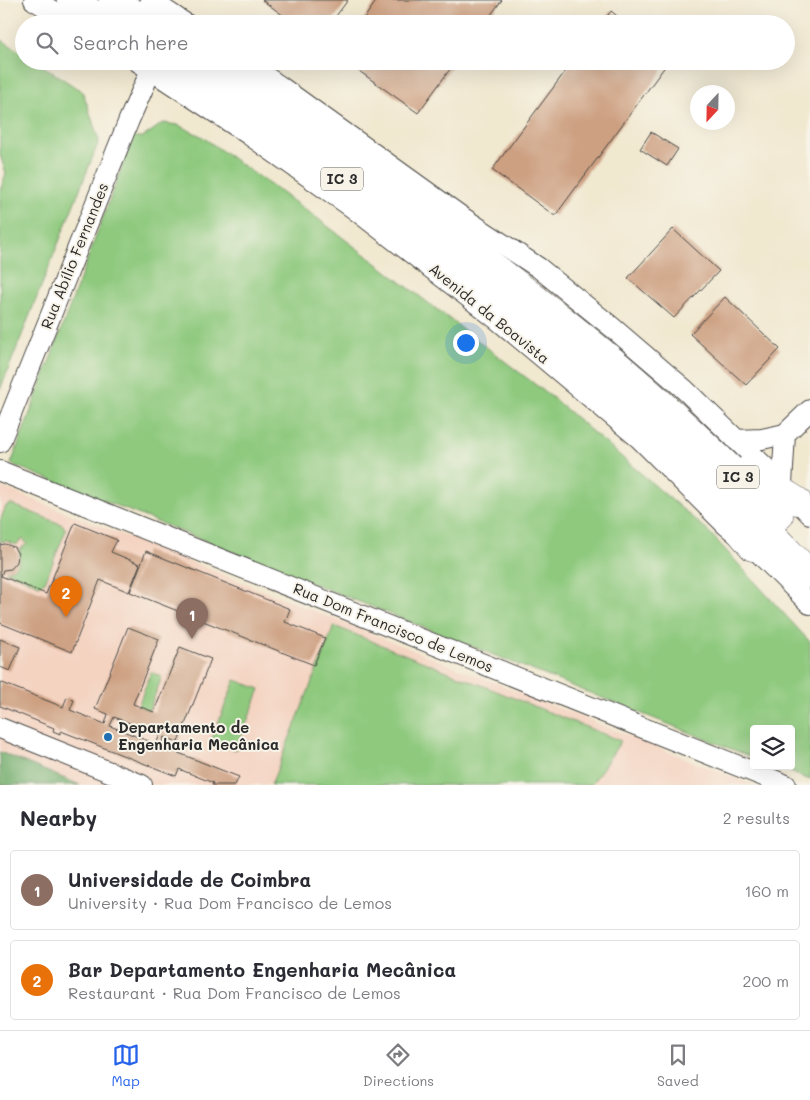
<!DOCTYPE html>
<html lang="en">
<head>
<meta charset="utf-8">
<style>
	:root { --surface:#fff; --page:#f7f7f7; --text:#2b2b33; --muted:#7c7c81; --line:#e1e1e2; --accent:#2563eb }
	body { margin:0; font-family:Mali,sans-serif; background:var(--page); color:var(--text) }
	.controls { position:absolute; right:15px; bottom:15px; display:grid; overflow:hidden; border-radius:5px; box-shadow:0 5px 20px #0002 }
	.controls button { width:45px; height:45px; display:grid; place-items:center; padding:0; border:0; border-bottom:1px solid var(--line); background:var(--surface); color:var(--text); font:25px sans-serif }
	.compass { position:absolute; left:690px; top:85px; width:45px; height:45px; border-radius:50%; background:var(--surface); box-shadow:0 5px 20px #0002; rotate:202deg }
	.you { position:absolute; left:465px; top:342px; width:18px; height:18px; margin:-12px; border:4px solid #fff; border-radius:50%; background:#1a73e8; box-shadow:0 0 0 8px #1a73e833 }
	.badge { display:grid; place-items:center; width:32px; height:32px; border-radius:50%; background:var(--accent); color:#fff; font-size:16px; font-weight:700 }
	.pin { position:absolute; translate:-50% -41px; filter:drop-shadow(0 1px 2px #0008) }
	.pin::after { content:''; position:absolute; top:26px; width:18px; height:15px; background:inherit; clip-path:polygon(0 0,100% 0,50% 100%) }
	.list { margin:0; padding:0; list-style:none }
	h2 { display:flex; justify-content:space-between; align-items:center; height:65px; margin:0; padding:0 20px; font-size:21px }
	h2 small { font-size:16px; font-weight:400; color:var(--muted) }
	.list li { display:grid; grid-template-columns:32px 1fr auto; gap:15px; align-items:center; box-sizing:border-box; height:80px; margin:0 10px 10px; padding:0 10px; border:1px solid var(--line); border-radius:5px }
	.list b { display:block; font-size:19px; white-space:nowrap }
	.list p { margin:0; font-size:16px; white-space:nowrap; color:var(--muted) }
	.list em { font-size:16px; font-style:normal; color:var(--muted) }
	.icon { flex:none; width:28px; height:28px; fill:none; stroke:currentColor; stroke-width:2; stroke-linecap:round; stroke-linejoin:round }
	.map { position:relative; flex:none; width:810px; height:785px; overflow:hidden }
	.search { position:absolute; background:var(--surface); box-shadow:0 5px 20px #0002; left:15px; right:15px; top:15px; height:55px; display:flex; align-items:center; gap:12px; box-sizing:border-box; padding:0 18px; border-radius:28px; color:var(--muted); font-size:19px }
	.sheet { height:245px; background:var(--surface) }
	nav { display:flex; justify-content:space-around; align-items:center; box-sizing:border-box; height:70px; border-top:1px solid var(--line); background:var(--surface); font-size:14px; color:var(--muted) }
	nav a { display:grid; justify-items:center; gap:2px }
	nav .on { color:var(--accent) }
	.map>svg:first-child { display:block }
</style>
</head>
<body>
<div class="map">
<svg width="810" height="785" viewBox="0 0 810 785">
	<rect width="100%" height="100%" fill="#f7f3e8"/>
	<filter id="ink" filterUnits="userSpaceOnUse"><feTurbulence type="fractalNoise" baseFrequency=".02" numOctaves="2"/><feDisplacementMap in="SourceGraphic" scale="10" xChannelSelector="R" yChannelSelector="G"/><feConvolveMatrix kernelMatrix="1 2 1 2 8 2 1 2 1" color-interpolation-filters="sRGB"/></filter>
	<filter id="wash" filterUnits="userSpaceOnUse"><feTurbulence type="fractalNoise" baseFrequency=".0096" numOctaves="4" result="noise"/><feDisplacementMap in="SourceGraphic" scale="20" xChannelSelector="R" yChannelSelector="G"/><feGaussianBlur stdDeviation="1.12" result="paint"/><feColorMatrix in="noise" values="0 0 0 0 0 0 0 0 0 0 0 0 0 0 0 0 0 1.4 0 .05"/><feComposite in="paint" operator="in"/></filter>
	<g filter="url(#wash)">
		<rect width="100%" height="100%" fill="#f1e8d0"/>
		<path fill="#f4d3c1" d="M2,487L753,785H0V492Z"/>
		<g fill="#8ec97e" stroke="#5c7a54">
			<path d="M0,39L24,54V61H35L83,92L99,141L0,390V191L6,173L0,155Z"/>
			<path d="M163,123L178,125L201,136L317,218L553,398L709,532L810,642V780L775,766H791V729H754V758L11,464L133,137H143Z"/>
			<path d="M11,504L63,525L66,530L45,582L39,585L6,571C16,569 22,561 19,550L27,544L23,539L16,545L6,541L0,542V521L6,506Z"/>
			<path d="M334,626L621,741L591,785H271Z"/>
			<path d="M151,672L162,677L149,710L138,706Z"/>
			<path d="M235,680L260,689L236,750L211,741Z"/>
		</g>
		<path fill="#72ad6d" stroke="#4e6c4c" d="M0,752L80,785H0Z"/>
		<g id="blocks">
			<g fill="#cda082" fill-rule="evenodd">
				<path d="M262,0H348L330,24H295Z"/>
				<path d="M377,0H502L484,24H360Z"/>
				<path d="M611,11L627,24H601Z"/>
				<path d="M345,61H456L418,113Z"/>
				<path d="M573,61H669L555,216L492,170Z"/>
				<path d="M651,132L678,149L667,166L640,149Z"/>
				<path d="M673,229L719,271L674,318L628,278Z"/>
				<path d="M725,297L780,349L746,385L690,334Z"/>
				<path d="M75,523L117,540L111,552L140,564L129,592L100,580L72,652L0,623V545L5,544L14,547L18,554L17,562L11,569L3,570L1,576L46,594Z"/>
				<path d="M146,551L290,609L285,622L325,638L314,665L130,592Z"/>
				<path d="M128,627L159,639L133,704L154,712L180,647L211,659L178,742L164,737L161,746L239,777L235,785H212L213,783L179,769L176,776L61,731L60,734L53,731L54,728L0,706V682L63,707L67,697L74,700L70,710L105,724L108,714L95,709ZM114,717L160,735L156,744L110,726Z"/>
				<path d="M0,639L20,647L10,671L0,667Z"/>
			</g>
		</g>
	</g>
	<g filter="url(#ink)">
		<use href="#blocks" fill-opacity="0" stroke="#494744" stroke-width="1"/>
		<g fill="none" stroke-linecap="round" stroke-linejoin="round">
			<g stroke="#494744" stroke-width="22">
				<g id="minor">
					<path d="M34,0L75,24"/>
					<path d="M150,0L186,24"/>
					<path d="M137,61L248,134L353,208L498,320L639,438L726,525L753,547L810,604"/>
					<path d="M243,61L281,87L462,217L539,268L613,328L683,388L769,471"/>
					<path d="M736,440L762,439L785,434L810,410"/>
					<path d="M0,442L129,120L151,70"/>
					<path d="M0,471L786,785"/>
					<path d="M782,484L785,434"/>
					<path d="M789,492L810,514"/>
					<path d="M0,728L142,785"/>
				</g>
			</g>
			<g stroke="#494744" stroke-width="29">
				<g id="highway">
					<path d="M71,0L110,24"/>
					<path d="M113,0L150,24"/>
					<path d="M167,61L258,120L363,194L581,364L765,528L810,574"/>
					<path d="M209,61C294,116 375,176 455,237C527,292 600,347 667,409C705,444 742,480 779,516"/>
					<path d="M752,466L776,488L797,501"/>
					<path d="M717,505L753,547"/>
				</g>
			</g>
			<use href="#minor" stroke="#fff" stroke-width="20"/>
			<use href="#highway" stroke="#fff" stroke-width="28"/>
		</g>
	</g>
	<circle fill="#1f6fb2" stroke="#f7f3e8" stroke-width="2" cx="108" cy="737" r="5"/>
	<g text-anchor="middle" stroke-width="4" stroke-linejoin="round" paint-order="stroke">
		<g fill="#f7f3e8" stroke="#686764" stroke-width="1">
			<rect x="321" y="167.5" width="42" height="23" rx="4"/>
			<rect x="717" y="465.5" width="42" height="23" rx="4"/>
		</g>
		<g font-size="14" font-weight="bold" fill="#2b2b2b">
			<text x="342" y="184">IC 3</text>
			<text x="738" y="482">IC 3</text>
		</g>
		<g font-size="15" fill="#2b2b2b" stroke="#f7f3e8">
			<text transform="translate(75 256) rotate(-68)" y="5">Rua Abílio Fernandes</text>
			<text transform="translate(489 314) rotate(39)" y="5">Avenida da Boavista</text>
			<text transform="translate(393 628) rotate(22)" y="5">Rua Dom Francisco de Lemos</text>
		</g>
		<g font-size="15" font-weight="bold" fill="#2b2b2b" stroke="#f7f3e8" text-anchor="start">
			<text x="118" y="733">Departamento de<tspan x="118" dy="17">Engenharia Mecânica</tspan></text>
		</g>
	</g>
</svg>
<div class="controls">
<button><svg class="icon" aria-label="layers" viewBox="0 0 24 24"><path d="M12 4l9 5-9 5-9-5zM3 14l9 5 9-5"/></svg></button>
</div>
<svg class="compass" viewBox="-18 -18 36 36"><path d="M0-13l5 13h-10z" fill="#e53935"/><path d="M0 13l5-13h-10z" fill="#7c7c81"/></svg>
<div class="you"></div>
<div class="pin badge" style="left:192px;top:639px;background:#8d6e63">1</div>
<div class="pin badge" style="left:66px;top:617px;background:#e8710a">2</div>
<div class="search"><svg class="icon" aria-label="search" viewBox="0 0 24 24"><circle cx="10" cy="10" r="6"/><path d="M15 15l6 6"/></svg>Search here</div>
</div>
<section class="sheet">
<h2>Nearby<small>2 results</small></h2>
<ul class="list">
<li><span class="badge" style="background:#8d6e63">1</span><div><b>Universidade de Coimbra</b><p>University · Rua Dom Francisco de Lemos</p></div><em>160 m</em></li>
<li><span class="badge" style="background:#e8710a">2</span><div><b>Bar Departamento Engenharia Mecânica</b><p>Restaurant · Rua Dom Francisco de Lemos</p></div><em>200 m</em></li>
</ul>
</section>
<nav>
<a class="on"><svg class="icon" aria-label="map" viewBox="0 0 24 24"><path d="M3 6l6-2 6 2 6-2v14l-6 2-6-2-6 2zM9 4v14M15 6v14"/></svg>Map</a>
<a><svg class="icon" aria-label="directions" viewBox="0 0 24 24"><path d="M12 3l9 9-9 9-9-9zM9 14v-3h6M13 9l2 2-2 2"/></svg>Directions</a>
<a><svg class="icon" aria-label="saved" viewBox="0 0 24 24"><path d="M7 4h10v16l-5-4-5 4z"/></svg>Saved</a>
</nav>
</body>
</html>
